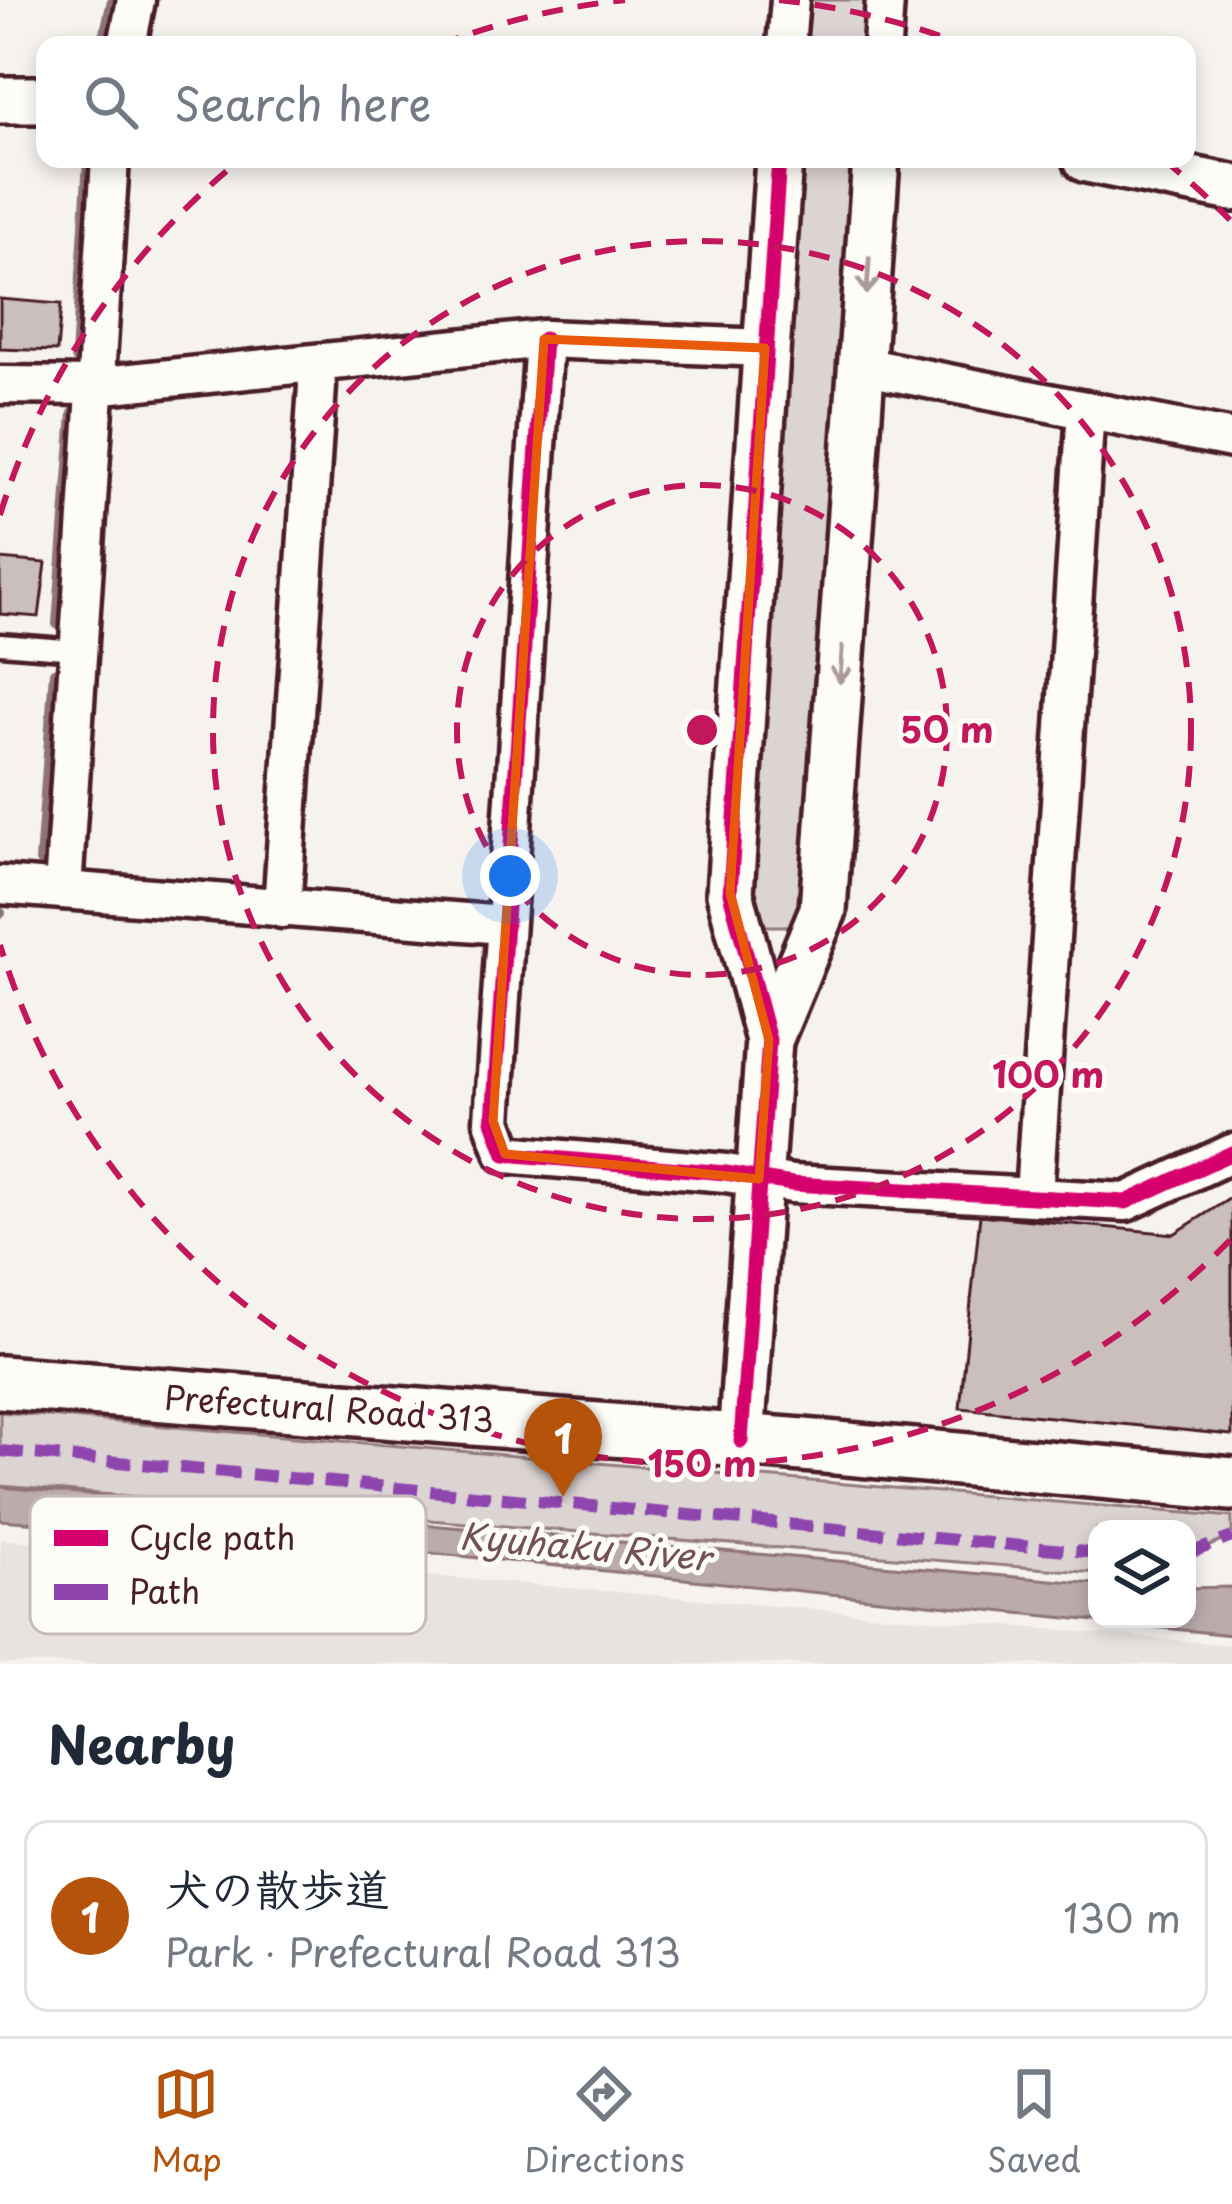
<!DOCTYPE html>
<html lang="en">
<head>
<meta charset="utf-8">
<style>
	:root { --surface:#fff; --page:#f6f6f7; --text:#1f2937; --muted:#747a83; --line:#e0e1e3; --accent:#b45309 }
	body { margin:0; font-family:"Playpen Sans","Klee One",sans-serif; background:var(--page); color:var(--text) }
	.controls { position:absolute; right:36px; bottom:36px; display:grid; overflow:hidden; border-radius:24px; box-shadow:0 6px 18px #0003 }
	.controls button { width:108px; height:108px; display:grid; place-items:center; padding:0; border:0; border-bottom:3px solid var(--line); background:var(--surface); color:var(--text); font:60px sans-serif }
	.you { position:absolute; left:510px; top:876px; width:42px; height:42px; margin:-30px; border:9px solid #fff; border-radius:50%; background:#1a73e8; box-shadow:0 0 0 18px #1a73e833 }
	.badge { display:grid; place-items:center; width:78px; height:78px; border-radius:50%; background:var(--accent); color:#fff; font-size:39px; font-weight:700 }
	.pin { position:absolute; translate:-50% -99px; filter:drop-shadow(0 3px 6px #0008) }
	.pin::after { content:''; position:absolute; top:63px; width:42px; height:36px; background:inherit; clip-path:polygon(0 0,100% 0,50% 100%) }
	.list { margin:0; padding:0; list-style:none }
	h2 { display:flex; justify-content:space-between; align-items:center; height:156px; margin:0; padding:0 48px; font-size:51px }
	h2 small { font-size:39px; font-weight:400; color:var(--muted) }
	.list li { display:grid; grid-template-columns:78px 1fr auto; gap:36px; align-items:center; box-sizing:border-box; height:192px; margin:0 24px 24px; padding:0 24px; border:3px solid var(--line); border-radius:24px }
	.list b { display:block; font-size:45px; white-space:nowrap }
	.list p { margin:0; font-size:39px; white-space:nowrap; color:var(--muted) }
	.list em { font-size:39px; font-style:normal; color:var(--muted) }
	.icon { flex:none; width:66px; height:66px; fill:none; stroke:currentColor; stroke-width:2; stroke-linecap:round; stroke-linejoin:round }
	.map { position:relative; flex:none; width:1232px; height:1664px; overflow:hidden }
	.search { position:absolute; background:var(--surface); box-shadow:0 6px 18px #0003; left:36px; right:36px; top:36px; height:132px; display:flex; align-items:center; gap:30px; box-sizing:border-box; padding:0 42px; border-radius:24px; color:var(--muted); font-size:45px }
	.sheet { height:372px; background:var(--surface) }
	nav { display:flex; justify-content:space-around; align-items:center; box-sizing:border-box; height:168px; border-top:3px solid var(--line); background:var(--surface); font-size:33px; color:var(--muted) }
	nav a { display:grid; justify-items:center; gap:6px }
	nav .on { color:var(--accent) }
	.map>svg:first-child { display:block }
</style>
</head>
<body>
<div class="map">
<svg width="1232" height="1664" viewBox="0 0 1232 1664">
	<rect width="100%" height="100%" fill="#f6f3ef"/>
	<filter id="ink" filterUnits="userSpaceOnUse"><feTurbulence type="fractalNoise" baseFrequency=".00833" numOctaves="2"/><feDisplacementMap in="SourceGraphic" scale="24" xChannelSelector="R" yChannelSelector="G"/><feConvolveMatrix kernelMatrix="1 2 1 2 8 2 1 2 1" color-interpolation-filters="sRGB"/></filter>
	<g filter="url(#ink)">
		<path fill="#e9e3e0" d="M0,1539L1232,1645V1664H0Z"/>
		<g fill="#dcd4d2" stroke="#937a7e" stroke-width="3">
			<path d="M801,0H873L870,45H798Z"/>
			<path d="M789,159H864L800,926H756L744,893Z"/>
			<path d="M0,1412L1232,1517V1537L1187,1555V1529H1097V1573L0,1486Z"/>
		</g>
		<path fill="#bbabac" stroke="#8e7378" stroke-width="3" d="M0,1487L1097,1584V1619H1187V1588L1232,1587V1635L380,1548L0,1520Z"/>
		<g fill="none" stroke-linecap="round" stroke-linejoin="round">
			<g stroke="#8e7378" stroke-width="10">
				<path d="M102,45L112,0"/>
				<path d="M76,358L88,159"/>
				<path d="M57,624L73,413"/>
				<path d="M40,861L54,672"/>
				<path d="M0,913H1"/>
			</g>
		</g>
		<g fill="#cbbfbe" stroke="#4a1f2b" stroke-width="3">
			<path d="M0,299L61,304L57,351L0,349Z"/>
			<path d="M0,559L46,563L39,617L0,614Z"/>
			<path d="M1232,1197V1435L960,1408L980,1215L1174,1234Z"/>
		</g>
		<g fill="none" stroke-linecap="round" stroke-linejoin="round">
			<g stroke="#4a1f2b" stroke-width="27">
				<path id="service" d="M0,644L77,650"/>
			</g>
			<g stroke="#4a1f2b" stroke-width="45">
				<g id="minor">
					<path d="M127,45L136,0"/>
					<path d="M786,45L790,0"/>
					<path d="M882,45L885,0"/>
					<path d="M544,339L493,1121L505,1154L726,1173L792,1184L1126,1202L1232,1153"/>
					<path d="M862,366L1232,439"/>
					<path d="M0,385L94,386L544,339L765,348"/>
					<path d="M0,885L503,925"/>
					<path d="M63,890L110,159"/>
					<path d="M282,909L317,386L315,365"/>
					<path d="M1034,1195L1086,410"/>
				</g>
			</g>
			<g stroke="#4a1f2b" stroke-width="54">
				<g id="tertiary">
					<path d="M0,100H45"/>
					<path d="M1087,159L1232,188"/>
					<path d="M769,1040L823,910L876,159"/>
					<path d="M741,1441L769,1040L730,893L779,159"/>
				</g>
			</g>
			<g stroke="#4a1f2b" stroke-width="60">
				<path id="secondary" d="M0,1382L803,1445L1232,1484"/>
			</g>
			<use href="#service" stroke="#fdfcf7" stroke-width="18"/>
			<use href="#minor" stroke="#fdfcf7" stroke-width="36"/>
			<use href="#tertiary" stroke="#fdfcf7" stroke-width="45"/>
			<use href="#secondary" stroke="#fdfcf7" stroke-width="51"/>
			<g stroke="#8e44ad" stroke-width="12" stroke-dasharray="24 12" stroke-linecap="butt">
				<path d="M0,1451L1097,1553"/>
				<path d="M1187,1554L1232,1537"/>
			</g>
			<g stroke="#fdfcf7" stroke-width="22">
				<g id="cycleway">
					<path d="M544,339L493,1121L505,1154L726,1173L792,1184L1126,1202L1232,1153"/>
					<path d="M741,1441L769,1040L730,893L779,159"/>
				</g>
			</g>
			<use href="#cycleway" stroke="#d6006c" stroke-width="15"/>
		</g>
		<defs><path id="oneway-shaft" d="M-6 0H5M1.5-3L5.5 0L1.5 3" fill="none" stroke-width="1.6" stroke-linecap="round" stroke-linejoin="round" transform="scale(3)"/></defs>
		<g stroke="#ac999b">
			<use href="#oneway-shaft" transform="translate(868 276) rotate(94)"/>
			<use href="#oneway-shaft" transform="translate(841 665) rotate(94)"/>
		</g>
	</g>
	<path fill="none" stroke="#e8590c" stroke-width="9" stroke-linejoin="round" d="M544,339L765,348L730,893L769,1040L759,1179L505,1154L493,1121Z"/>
	<g fill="none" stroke="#c2185b" stroke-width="6" stroke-dasharray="21 15">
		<circle cx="702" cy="730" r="245"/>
		<circle cx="702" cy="730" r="489"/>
		<path d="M1230 1240A734 734 0 0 1 0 945M0 515A734 734 0 0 1 240 160M439 45A734 734 0 0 1 625 0M779 0A734 734 0 0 1 965 45M1164 160A734 734 0 0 1 1230 220"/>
	</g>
	<g text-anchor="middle" stroke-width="10" stroke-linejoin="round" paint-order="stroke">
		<g font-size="33" fill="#4a1f2b" stroke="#fdfcf7">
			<text transform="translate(329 1409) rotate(4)" y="12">Prefectural Road 313</text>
		</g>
		<g font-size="36" font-style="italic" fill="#725058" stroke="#fdfcf7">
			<text transform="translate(585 1547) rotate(5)" y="13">Kyuhaku River</text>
		</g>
	</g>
	<rect x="30" y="1496" width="396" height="138" rx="18" fill="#fdfcf7" stroke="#c7baba" stroke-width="3"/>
	<rect x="54" y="1530" width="54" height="16" fill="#d6006c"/>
	<rect x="54" y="1584" width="54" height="16" fill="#8e44ad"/>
	<g font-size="33" fill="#4a1f2b">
		<text x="129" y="1550">Cycle path</text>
		<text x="129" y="1604">Path</text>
	</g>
	<circle cx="702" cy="730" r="18" fill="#c2185b" stroke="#fdfcf7" stroke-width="6"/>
	<g font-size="36" text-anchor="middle" font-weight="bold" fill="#c2185b" stroke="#fdfcf7" stroke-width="10" stroke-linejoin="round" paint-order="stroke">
		<text x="947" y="743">50 m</text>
		<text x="1048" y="1088">100 m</text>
		<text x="702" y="1477">150 m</text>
	</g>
</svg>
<div class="controls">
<button><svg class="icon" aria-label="layers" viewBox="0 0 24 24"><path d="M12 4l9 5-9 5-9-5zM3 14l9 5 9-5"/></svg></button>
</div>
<div class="you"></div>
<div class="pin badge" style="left:563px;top:1497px">1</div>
<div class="search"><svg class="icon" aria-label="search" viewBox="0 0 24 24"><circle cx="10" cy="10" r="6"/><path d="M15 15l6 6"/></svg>Search here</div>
</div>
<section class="sheet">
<h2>Nearby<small></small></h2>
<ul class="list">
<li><span class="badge">1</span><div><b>犬の散歩道</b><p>Park · Prefectural Road 313</p></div><em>130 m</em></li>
</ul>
</section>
<nav>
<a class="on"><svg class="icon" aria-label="map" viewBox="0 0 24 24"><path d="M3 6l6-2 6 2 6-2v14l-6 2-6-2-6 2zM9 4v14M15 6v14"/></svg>Map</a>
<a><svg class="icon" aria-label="directions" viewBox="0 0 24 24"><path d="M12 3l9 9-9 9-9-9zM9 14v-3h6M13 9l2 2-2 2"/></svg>Directions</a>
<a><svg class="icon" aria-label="saved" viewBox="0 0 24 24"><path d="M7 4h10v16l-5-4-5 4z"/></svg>Saved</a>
</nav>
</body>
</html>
